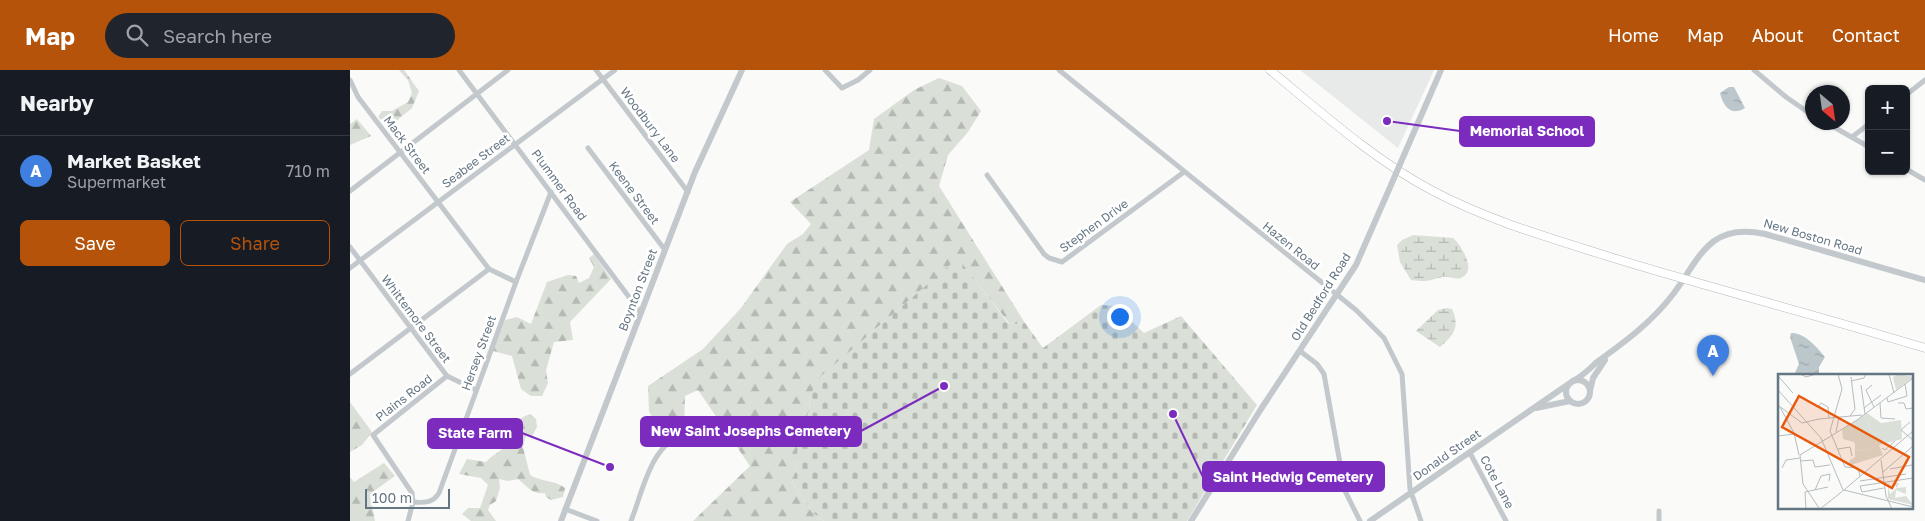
<!DOCTYPE html>
<html lang="en">
<head>
<meta charset="utf-8">
<style>
	:root { --surface:#171b24; --page:#20242c; --text:#f1f3f6; --muted:#9ea1a6; --line:#363941; --accent:#b45309 }
	body { margin:0; font-family:"Golos Text",sans-serif; background:var(--page); color:var(--text) }
	.controls { position:absolute; right:15px; top:15px; display:grid; overflow:hidden; border-radius:8px; box-shadow:0 1px 4px #0004 }
	.controls button { width:45px; height:45px; display:grid; place-items:center; padding:0; border:0; border-bottom:1px solid var(--line); background:var(--surface); color:var(--text); font:25px sans-serif }
	.compass { position:absolute; left:1455px; top:15px; width:45px; height:45px; border-radius:50%; background:var(--surface); box-shadow:0 1px 4px #0004; rotate:151deg }
	.scale { position:absolute; left:15px; bottom:12px; width:85px; box-sizing:border-box; padding-left:5px; border:2px solid #657683; border-top:0; font-size:14px; line-height:18px; white-space:nowrap; color:#657683; -webkit-text-stroke:4px #fff; paint-order:stroke }
	.you { position:absolute; left:769px; top:246px; width:18px; height:18px; margin:-12px; border:4px solid #fff; border-radius:50%; background:#1a73e8; box-shadow:0 0 0 8px #1a73e833 }
	.badge { display:grid; place-items:center; width:32px; height:32px; border-radius:50%; background:var(--accent); color:#fff; font-size:16px; font-weight:700 }
	.pin { position:absolute; translate:-50% -41px; filter:drop-shadow(0 1px 2px #0008) }
	.pin::after { content:''; position:absolute; top:26px; width:18px; height:15px; background:inherit; clip-path:polygon(0 0,100% 0,50% 100%) }
	.list { margin:0; padding:0; list-style:none }
	h2 { display:flex; justify-content:space-between; align-items:center; height:65px; margin:0; padding:0 20px; font-size:21px }
	h2 small { font-size:16px; font-weight:400; color:var(--muted) }
	.list li { display:grid; grid-template-columns:32px 1fr auto; gap:15px; align-items:center; box-sizing:border-box; height:70px; padding:0 20px; border-top:1px solid var(--line) }
	.list b { display:block; font-size:19px; white-space:nowrap }
	.list p { margin:0; font-size:16px; white-space:nowrap; color:var(--muted) }
	.list em { font-size:16px; font-style:normal; color:var(--muted) }
	.actions { display:flex; gap:10px; padding:15px 20px }
	.actions a { flex:1; padding:11px 0; border:1px solid var(--accent); border-radius:8px; text-align:center; font-size:18px; color:var(--accent) }
	.actions .main { background:var(--accent); color:#fff }
	.icon { flex:none; width:28px; height:28px; fill:none; stroke:currentColor; stroke-width:2; stroke-linecap:round; stroke-linejoin:round }
	.map { position:relative; flex:none; width:1575px; height:451px; overflow:hidden }
	header { display:flex; align-items:center; gap:30px; box-sizing:border-box; height:70px; padding:0 25px; background:var(--accent); color:#fff }
	header strong { font-size:24px }
	nav { display:flex; gap:28px; margin-inline-start:auto; font-size:18px }
	.search { width:350px; height:45px; background:var(--page); display:flex; align-items:center; gap:12px; box-sizing:border-box; padding:0 18px; border-radius:28px; color:var(--muted); font-size:19px }
	main { display:flex }
	aside { flex:1; background:var(--surface) }
	.map>svg:first-child { display:block }
</style>
</head>
<body>
<header>
<strong>Map</strong>
<div class="search"><svg class="icon" aria-label="search" viewBox="0 0 24 24"><circle cx="10" cy="10" r="6"/><path d="M15 15l6 6"/></svg>Search here</div>
<nav><a>Home</a><a>Map</a><a>About</a><a>Contact</a></nav>
</header>
<main>
<aside>
<h2>Nearby<small></small></h2>
<ul class="list">
<li><span class="badge" style="background:#3f7fe0">A</span><div><b>Market Basket</b><p>Supermarket</p></div><em>710 m</em></li>
</ul>
<div class="actions"><a class="main">Save</a><a>Share</a></div>
</aside>
<div class="map">
<svg width="1575" height="451" viewBox="0 0 1575 451">
	<defs>
		<pattern id="forest-firs" width="22" height="20" patternUnits="userSpaceOnUse" patternTransform="scale(1.25)"><rect width="22" height="20" fill="#dadfd7"/><path d="M5 1l3.5 6h-7zM16 11l3.5 6h-7z" fill="#b4b9b4"/></pattern>
		<pattern id="wetland-marsh" width="20" height="14" patternUnits="userSpaceOnUse" patternTransform="scale(1.25)"><rect width="20" height="14" fill="#dadfd7"/><path d="M1 5h8M5 5V1M11 12h8M15 12V8" fill="none" stroke="#b4b9b4"/></pattern>
		<pattern id="cemetery-stones" width="16" height="16" patternUnits="userSpaceOnUse" patternTransform="scale(1.25)"><rect width="16" height="16" fill="#dadfd7"/><path d="M2 7V4a2 2 0 0 1 4 0v3zM10 15v-3a2 2 0 0 1 4 0v3z" fill="#b4b9b4"/></pattern>
		<pattern id="water-ripples" width="26" height="14" patternUnits="userSpaceOnUse" patternTransform="scale(1.25)"><rect width="26" height="14" fill="#bbc7cb"/><path d="M2 4q2-2 4 0t4 0M15 11q2-2 4 0t4 0" fill="none" stroke="#9ca6aa"/></pattern>
	</defs>
	<rect width="100%" height="100%" fill="#fafaf8"/>
	<path fill="#e8e9e9" d="M950,0H1084L1048,78Z"/>
	<g fill="url(#forest-firs)">
		<path d="M49,0H54L69,21L62,38L39,57L28,47L32,41H42L58,32L62,23L58,10Z"/>
		<path d="M589,8L612,16L631,41L618,62L598,85L589,116L675,253L665,254L659,253L608,189L523,261L460,325L459,341L448,374L447,396L442,412L462,442L474,451H343L400,396L348,320L335,326L334,355L311,366L299,341L298,316L353,279L391,238L437,174L453,164L461,154L440,132L519,80L524,49L564,20Z"/>
		<path d="M7,49L21,66L0,75V54Z"/>
		<path d="M244,184L261,209L220,252L223,270L204,272L196,300L198,313L192,326H181L171,319L162,286L143,281L155,250L167,247L181,254L197,212L218,205L226,206L229,213L239,208L244,197L239,188Z"/>
		<path d="M0,332L22,362L12,375L0,382Z"/>
		<path d="M180,344L186,349L187,357L182,366H176L173,377L180,405C191,412 205,410 215,418L213,427L201,430L196,427L195,423C182,425 177,416 168,409L158,411L149,409L150,418L146,431L140,435L138,440L146,451H121L112,444L118,438H130L138,415L131,408L109,404L117,389L136,392C142,385 149,383 154,377C167,364 156,353 180,344Z"/>
		<path d="M34,393L45,406L20,424L25,451H0V407L4,412Z"/>
	</g>
	<g fill="url(#wetland-marsh)">
		<path d="M1063,165L1103,168C1111,175 1128,201 1111,208C1105,210 1098,206 1092,207C1076,211 1079,212 1061,210L1050,192L1047,175L1052,170Z"/>
		<path d="M1097,238L1102,239C1110,257 1104,265 1090,277L1066,261L1088,240Z"/>
	</g>
	<path fill="url(#cemetery-stones)" d="M608,188L658,253L665,254L675,253L693,278L751,235L765,236L794,263L831,246L907,335L837,451H474L462,442L442,412L447,396L448,374L459,341L460,325L471,306Z"/>
	<g fill="url(#water-ripples)">
		<path d="M1379,17H1384L1395,38C1381,47 1373,36 1370,23Z"/>
		<path d="M1441,263C1454,262 1467,277 1475,287L1469,297V305H1444L1449,294L1440,267Z"/>
	</g>
	<g fill="none" stroke-linecap="round" stroke-linejoin="round">
		<g stroke="#b5babe" stroke-width="9">
			<path id="primary" d="M920,0C972,43 1024,90 1083,121C1140,151 1200,168 1260,187C1364,219 1470,246 1575,278"/>
		</g>
		<g stroke="#c3c8cc" stroke-width="5">
			<path d="M109,0L291,243"/>
			<path d="M246,0L338,122"/>
			<path d="M475,0L492,18L508,10L520,0"/>
			<path d="M709,0L1006,240L1034,268L1052,304L1060,419L1071,451"/>
			<path d="M1404,0L1436,27L1462,45"/>
			<path d="M0,10L8,27L139,199L166,212"/>
			<path d="M1556,25L1575,10"/>
			<path d="M1475,52L1519,77"/>
			<path d="M1502,67L1519,54"/>
			<path d="M238,78L315,180"/>
			<path d="M1556,99L1575,110"/>
			<path d="M637,105L694,184L699,188L712,192L834,102"/>
			<path d="M0,121L158,0"/>
			<path d="M0,177L97,306L126,320"/>
			<path d="M0,198L265,0"/>
			<path d="M950,281L967,294L974,304L995,421L1010,451"/>
			<path d="M0,304L139,199"/>
			<path d="M1120,383L1156,451"/>
			<path d="M63,432C74,433 83,433 89,423L166,212L201,122"/>
			<path d="M215,439L247,451"/>
			<path d="M58,451L63,432L62,423L23,365L97,306"/>
			<path d="M281,451C293,421 301,372 336,364L354,372"/>
			<path d="M1309,451V441"/>
		</g>
		<g stroke="#c3c8cc" stroke-width="6">
			<path d="M1054,85L1091,0"/>
			<circle cx="1228" cy="322" r="12"/>
			<path d="M1223,311C1233,306 1239,299 1247,292C1276,271 1302,252 1324,223C1337,206 1347,184 1364,171C1379,160 1397,160 1415,164L1575,210"/>
			<path d="M1240,321L1243,308L1255,290"/>
			<path d="M1186,338L1220,331"/>
			<path d="M211,451L345,102L392,0"/>
			<path d="M841,451L911,339L1006,195L1041,115"/>
			<path d="M1020,451L1220,313"/>
		</g>
		<use href="#primary" stroke="#fff" stroke-width="8"/>
		<path stroke="#c3c8cc" stroke-width="6" d="M1041,115L1054,85"/>
	</g>
	<g text-anchor="middle" stroke-width="5" stroke-linejoin="round" paint-order="stroke">
		<g font-size="12" fill="#657683" stroke="#fff">
			<text transform="translate(300 55) rotate(53)" y="4">Woodbury Lane</text>
			<text transform="translate(57 75) rotate(53)" y="4">Mack Street</text>
			<text transform="translate(126 91) rotate(-37)" y="4">Seabee Street</text>
			<text transform="translate(209 115) rotate(54)" y="4">Plummer Road</text>
			<text transform="translate(284 123) rotate(53)" y="4">Keene Street</text>
			<text transform="translate(744 156) rotate(-36)" y="4">Stephen Drive</text>
			<text transform="translate(1463 167) rotate(16)" y="4">New Boston Road</text>
			<text transform="translate(941 176) rotate(39)" y="4">Hazen Road</text>
			<text transform="translate(288 220) rotate(-69)" y="4">Boynton Street</text>
			<text transform="translate(971 227) rotate(-58)" y="4">Old Bedford Road</text>
			<text transform="translate(66 249) rotate(53)" y="4">Whittemore Street</text>
			<text transform="translate(129 283) rotate(-70)" y="4">Hersey Street</text>
			<text transform="translate(54 328) rotate(-38)" y="4">Plains Road</text>
			<text transform="translate(1097 385) rotate(-35)" y="4">Donald Street</text>
			<text transform="translate(1147 412) rotate(62)" y="4">Cote Lane</text>
		</g>
	</g>
	<g transform="translate(1428 304)">
		<rect width="135" height="135" fill="#fafaf8"/>
		<path d="M89,39L103,49L123,46L124,65L101,71L105,81L73,91L71,87L77,83V70L79,77L93,75L99,68L86,41ZM113,109L110,111L112,120L119,114L115,109H121L119,114L128,113V120L118,116L117,124L128,122L135,131L110,125V110Z" fill="#dadfd7"/>
		<path d="M121,0L135,3L118,16L115,3ZM86,41L99,68L93,75L79,77L76,68L65,65L64,56Z" fill="#dadfd7"/>
		<path fill="none" stroke="#b5bdc2" stroke-width="1" d="M22,0L28,3L38,0M60,0L64,15L52,57L67,93L80,94L82,102M111,0L116,19M1,3L15,19M73,7L86,4L88,0M83,11L87,40M94,11L88,16L96,33M0,16L43,64L65,116M109,24L110,28L129,22L127,10M102,29L103,44L117,45M120,29H126L128,35L135,34M1,32L24,49L41,45M2,33L16,59L21,81M40,33L43,29L50,33L51,44M86,34L103,21M72,42L77,35L73,3M41,45L84,41M132,48L123,56L135,66M58,58L61,43M0,62L16,60M104,74L107,76L117,67M60,75L72,73L74,82M103,86L108,122L114,135M22,87L35,86L37,93L52,91M4,94L8,86L22,84M112,95L134,91M105,98L135,72M82,107L128,100M82,112L135,104M82,112L84,118L106,114M37,116L43,102L52,100L51,107M66,116L135,57M41,134L25,110L22,81L79,46L135,4M28,135L27,118L50,113M42,135L66,116L135,133"/>
		<path fill="#e8590c" fill-opacity="0.15" stroke="#e8590c" stroke-width="2.5" d="M21,22L131,83L114,114L4,53Z"/>
		<rect width="135" height="135" fill="none" stroke="#657683" stroke-width="2.5"/>
	</g>
	<path fill="none" stroke="#7b2cbf" stroke-width="2" d="M1037 51L1110 61M594 316L511 361M260 397L172 363M823 344L853 407"/>
	<g fill="#7b2cbf" stroke="#fff" stroke-width="2">
		<circle cx="1037" cy="51" r="5"/>
		<circle cx="594" cy="316" r="5"/>
		<circle cx="260" cy="397" r="5"/>
		<circle cx="823" cy="344" r="5"/>
	</g>
	<g fill="#7b2cbf" stroke="#7b2cbf" stroke-width="2">
		<rect x="1110" y="47" width="134" height="29" rx="5"/>
		<rect x="291" y="347" width="220" height="29" rx="5"/>
		<rect x="78" y="349" width="94" height="29" rx="5"/>
		<rect x="853" y="392" width="181" height="29" rx="5"/>
	</g>
	<g font-size="14" text-anchor="middle" font-weight="bold" fill="#fff">
		<text x="1177" y="66">Memorial School</text>
		<text x="401" y="366">New Saint Josephs Cemetery</text>
		<text x="125" y="368">State Farm</text>
		<text x="943" y="412">Saint Hedwig Cemetery</text>
	</g>
</svg>
<div class="controls">
<button>+</button>
<button>−</button>
</div>
<svg class="compass" viewBox="-18 -18 36 36"><path d="M0-13l5 13h-10z" fill="#e53935"/><path d="M0 13l5-13h-10z" fill="#9ea1a6"/></svg>
<div class="scale">100 m</div>
<div class="you"></div>
<div class="pin badge" style="left:1363px;top:306px;background:#3f7fe0">A</div>
</div>
</main>
</body>
</html>
